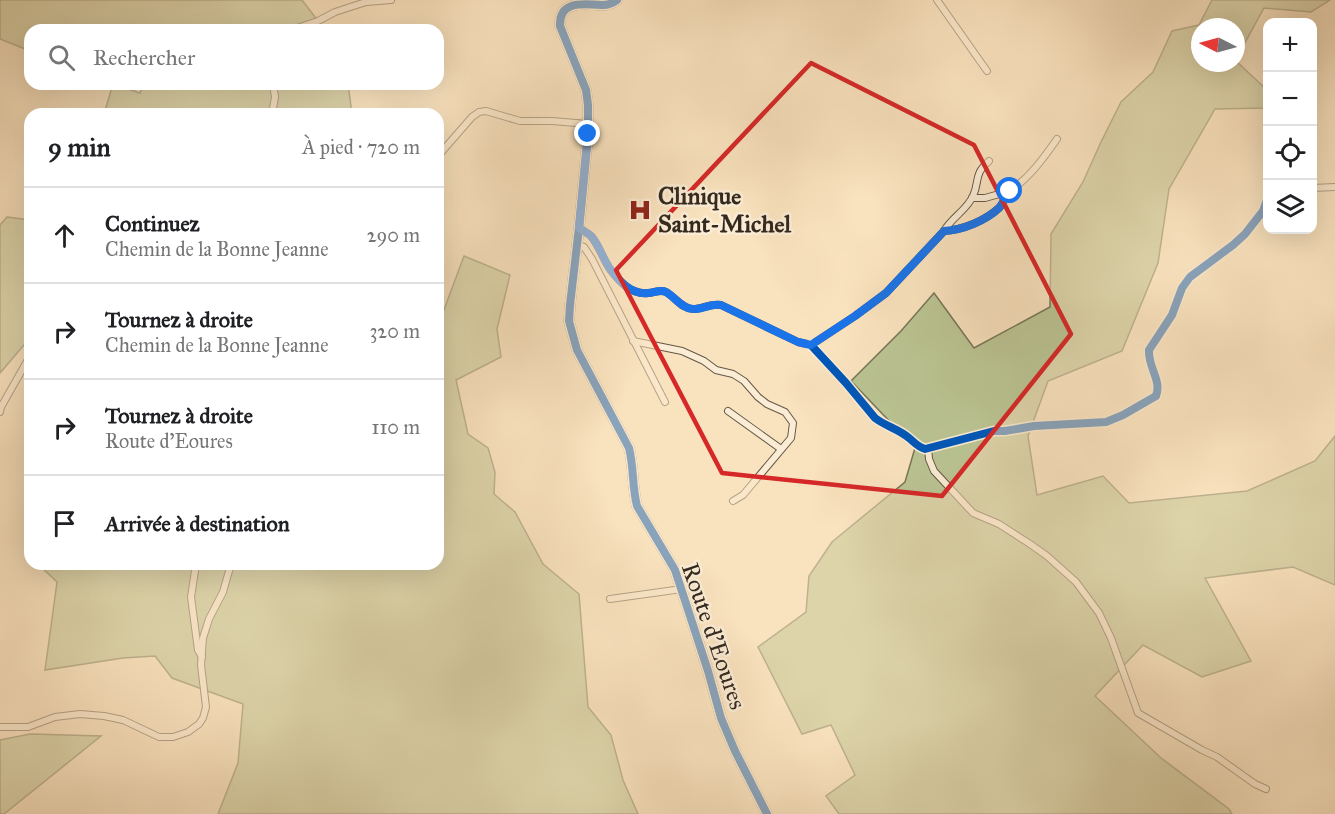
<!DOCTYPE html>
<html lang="fr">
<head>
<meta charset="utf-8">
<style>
	:root { --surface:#fff; --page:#f6f6f6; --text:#202124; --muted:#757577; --line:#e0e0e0 }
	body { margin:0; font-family:"IM FELL Great Primer",serif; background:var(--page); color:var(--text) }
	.controls { position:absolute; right:18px; top:18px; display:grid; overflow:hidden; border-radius:12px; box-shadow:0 6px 24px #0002 }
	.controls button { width:54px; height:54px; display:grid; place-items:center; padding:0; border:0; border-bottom:2px solid var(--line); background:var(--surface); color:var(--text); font:30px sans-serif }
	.compass { position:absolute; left:1191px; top:18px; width:54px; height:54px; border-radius:50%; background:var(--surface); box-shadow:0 6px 24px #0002; rotate:276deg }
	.stop { position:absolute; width:18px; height:18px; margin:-14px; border:4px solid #1a73e8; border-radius:50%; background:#fff }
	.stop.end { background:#1a73e8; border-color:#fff; box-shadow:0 2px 6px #0008 }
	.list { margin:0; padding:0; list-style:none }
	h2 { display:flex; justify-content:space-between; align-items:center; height:78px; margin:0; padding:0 24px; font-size:26px }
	h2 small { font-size:20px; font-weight:400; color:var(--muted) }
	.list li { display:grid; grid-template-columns:39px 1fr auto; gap:18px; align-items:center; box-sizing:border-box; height:96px; padding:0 24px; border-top:2px solid var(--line) }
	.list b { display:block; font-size:22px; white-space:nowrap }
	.list p { margin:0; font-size:20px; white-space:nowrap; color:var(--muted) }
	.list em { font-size:20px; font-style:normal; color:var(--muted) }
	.icon { flex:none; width:33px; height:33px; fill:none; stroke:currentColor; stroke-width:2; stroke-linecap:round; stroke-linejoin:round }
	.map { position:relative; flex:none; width:1335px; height:814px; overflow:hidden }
	.search { position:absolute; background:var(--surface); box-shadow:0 6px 24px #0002; left:24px; top:24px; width:420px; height:66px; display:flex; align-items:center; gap:15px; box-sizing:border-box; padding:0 21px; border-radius:18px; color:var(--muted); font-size:22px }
	.panel { position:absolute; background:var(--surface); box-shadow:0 6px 24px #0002; left:24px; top:108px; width:420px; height:462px; border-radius:18px }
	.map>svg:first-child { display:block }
</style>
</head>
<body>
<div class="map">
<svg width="1335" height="814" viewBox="0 0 1335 814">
	<rect width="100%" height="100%" fill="#f9e2be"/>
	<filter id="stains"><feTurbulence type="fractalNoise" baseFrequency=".00333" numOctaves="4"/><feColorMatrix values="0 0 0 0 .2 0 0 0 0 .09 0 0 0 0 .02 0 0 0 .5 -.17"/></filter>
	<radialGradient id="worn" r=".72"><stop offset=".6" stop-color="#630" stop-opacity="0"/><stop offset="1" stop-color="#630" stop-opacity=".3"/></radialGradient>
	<g fill="#bbc493" stroke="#777658" stroke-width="1.5">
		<path d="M0,0H302L325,30H30V51L0,39Z"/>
		<path d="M1212,0H1330L1311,12L1264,8L1236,59V27H1200V63H1236V61L1267,90V108L1215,109L1169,189L1158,263L1122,351L1048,381L1028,436L1037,495L1103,476L1129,503L1247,491L1315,461L1335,436V585L1293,567L1205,578L1251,661L1202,677L1143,645L1095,696L1161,758L1229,809L1232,814H839L826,796L855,775L831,725L802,734L758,647L806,612L809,576L832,542L905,482L915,448L851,381L901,331L934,293L974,348L1050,307L1051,234L1083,182L1101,142L1121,102L1153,72L1172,31L1199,25Z"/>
		<path d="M113,84L140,93L143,84H348L352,114H104Z"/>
		<path d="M7,217L30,220V338L0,373V225Z"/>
		<path d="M464,256L510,275L497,329L501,357L456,380L468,434L488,448L495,472L494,494L515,512L543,564L579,594L588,707L611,735L623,780L638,814H218L238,763L243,704L172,678L155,656L123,658L45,670L57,582L38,564H438V326Z"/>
		<path d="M30,734L101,736L4,814H0V740Z"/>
	</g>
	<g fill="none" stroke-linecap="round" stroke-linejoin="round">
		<g stroke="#645746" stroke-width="8">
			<g id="street">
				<path d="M937,0L987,71"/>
				<path d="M291,30L318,21L335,12L366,2L391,0"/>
				<path d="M272,114L275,97L273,84"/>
				<path d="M438,156L472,117L479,112L486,111L520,121H552L588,124"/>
				<path d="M1312,188L1335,187"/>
				<path d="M1010,191C1030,177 1043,159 1057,139"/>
				<path d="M579,228C583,231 588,233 591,236C599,245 603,259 610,269C619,281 631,295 648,293C654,293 660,289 666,292C675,297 682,309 693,309C703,309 710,303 721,305L798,342L811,345L855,316L886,293L944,231C962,230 985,221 999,208C1003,204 1006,197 1010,191L985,198H972"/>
				<path d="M944,231C951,218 967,210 973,196C980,181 973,175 989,161"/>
				<path d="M577,244L584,247L592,259L665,402"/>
				<path d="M633,341L682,351L704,361L716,370L733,374L744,381L758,397L767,404L785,412L793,423L791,438L743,495L733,501"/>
				<path d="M811,345L846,383L875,418C885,426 899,429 909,438C914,442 918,447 925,449L994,431H1005L1034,426L1106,422L1123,415L1156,396C1162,380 1148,368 1149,350L1172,315L1182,288L1190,277L1233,245L1245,234L1263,211L1268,197"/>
				<path d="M728,411L781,449"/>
				<path d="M0,412L1,407L30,356"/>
				<path d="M928,448L929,459L934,471L973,513L999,524L1030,544L1047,556L1076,582L1099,613L1111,638L1138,713L1202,750L1217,757L1255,784L1266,789"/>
				<path d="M196,564L191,597L198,650L202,657"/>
				<path d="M610,599L682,589"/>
				<path d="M0,727H28L55,717L80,714L104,716L123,720L159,737H173L188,732L199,724L203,718L206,707L201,665L203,638L209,619L223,592L231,564"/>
			</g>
		</g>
		<g stroke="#33291e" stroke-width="11">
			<path id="secondary" d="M617,0C613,3 609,5 603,5C583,4 559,0 560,26L586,90L588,105V134L579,228L570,305L569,321L577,350L629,448C634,467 632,487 637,506L675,570L708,671L721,718L735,751L767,814"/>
		</g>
		<use href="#street" stroke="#fbecd5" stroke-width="6"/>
		<use href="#secondary" stroke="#fbecd5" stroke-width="9"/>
		<g stroke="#fbecd5" stroke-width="11">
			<g id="cycleway">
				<path d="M617,0C613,3 609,5 603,5C583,4 559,0 560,26L586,90L588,105V134L579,228L570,305L569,321L577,350L629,448C634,467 632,487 637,506L675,570L708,671L721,718L735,751L767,814"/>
				<path d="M811,345L846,383L875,418C885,426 899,429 909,438C914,442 918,447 925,449L994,431H1005L1034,426L1106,422L1123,415L1156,396C1162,380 1148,368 1149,350L1172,315L1182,288L1190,277L1233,245L1245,234L1263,211L1268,197"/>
			</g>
		</g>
		<use href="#cycleway" stroke="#0057b8" stroke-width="8"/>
	</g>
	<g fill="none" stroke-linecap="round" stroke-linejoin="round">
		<path stroke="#1a73e8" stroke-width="8" d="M588,134L579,228C583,231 588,233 591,236C599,245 603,259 610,269C619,281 631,295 648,293C654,293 660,289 666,292C675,297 682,309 693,309C703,310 710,303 721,305L798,342L811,345L855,316L886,293L944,231C963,230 985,221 999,208C1003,203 1006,197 1010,191"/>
	</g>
	<path d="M0 0H1335V814H0ZM811,63L974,145L1071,334L942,496L722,473L616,270Z" fill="#f9e2be" fill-opacity=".55" fill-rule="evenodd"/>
	<path fill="none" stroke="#d62828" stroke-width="4.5" stroke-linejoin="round" d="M811,63L974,145L1071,334L942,496L722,473L616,270Z"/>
	<defs>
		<g id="hospital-bare" transform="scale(1.8)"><path d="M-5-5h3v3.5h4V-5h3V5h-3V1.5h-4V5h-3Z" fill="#8f2418" stroke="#fbecd5" stroke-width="2.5" paint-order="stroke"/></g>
	</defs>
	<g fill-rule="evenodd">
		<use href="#hospital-bare" x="640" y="210"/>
	</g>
	<g text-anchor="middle" stroke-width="5" stroke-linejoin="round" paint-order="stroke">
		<g font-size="24" font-weight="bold" fill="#33291e" stroke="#fbecd5" text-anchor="start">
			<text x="658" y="204">Clinique<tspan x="658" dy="28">Saint-Michel</tspan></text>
		</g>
		<g font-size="24" fill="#33291e" stroke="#fbecd5">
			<text transform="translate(714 636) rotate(71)" y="8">Route d'Eoures</text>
		</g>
	</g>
	<rect width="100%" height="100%" filter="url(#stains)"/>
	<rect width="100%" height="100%" fill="url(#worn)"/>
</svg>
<div class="controls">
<button>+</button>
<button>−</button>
<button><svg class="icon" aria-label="locate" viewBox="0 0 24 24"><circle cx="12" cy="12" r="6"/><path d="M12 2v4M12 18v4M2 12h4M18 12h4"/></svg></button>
<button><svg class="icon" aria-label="layers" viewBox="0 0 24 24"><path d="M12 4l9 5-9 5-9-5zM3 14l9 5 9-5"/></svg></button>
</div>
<svg class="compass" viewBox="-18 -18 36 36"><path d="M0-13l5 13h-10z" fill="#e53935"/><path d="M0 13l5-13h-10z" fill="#757577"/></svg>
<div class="stop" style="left:1010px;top:191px"></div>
<div class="stop end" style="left:588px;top:134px"></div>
<div class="search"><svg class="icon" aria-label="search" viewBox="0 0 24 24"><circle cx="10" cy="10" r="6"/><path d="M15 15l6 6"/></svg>Rechercher</div>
<section class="panel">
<h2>9 min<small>À pied · 720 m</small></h2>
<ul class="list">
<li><svg class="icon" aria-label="ahead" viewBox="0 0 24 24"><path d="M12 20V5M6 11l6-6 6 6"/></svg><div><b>Continuez</b><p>Chemin de la Bonne Jeanne</p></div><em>290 m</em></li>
<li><svg class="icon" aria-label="right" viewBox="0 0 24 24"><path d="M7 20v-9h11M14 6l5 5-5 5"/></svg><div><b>Tournez à droite</b><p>Chemin de la Bonne Jeanne</p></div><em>320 m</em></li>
<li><svg class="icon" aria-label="right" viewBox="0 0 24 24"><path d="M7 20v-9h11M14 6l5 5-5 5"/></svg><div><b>Tournez à droite</b><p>Route d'Eoures</p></div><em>110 m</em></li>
<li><svg class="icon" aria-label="arrive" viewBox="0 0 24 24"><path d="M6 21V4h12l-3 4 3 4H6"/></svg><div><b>Arrivée à destination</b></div></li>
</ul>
</section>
</div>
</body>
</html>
